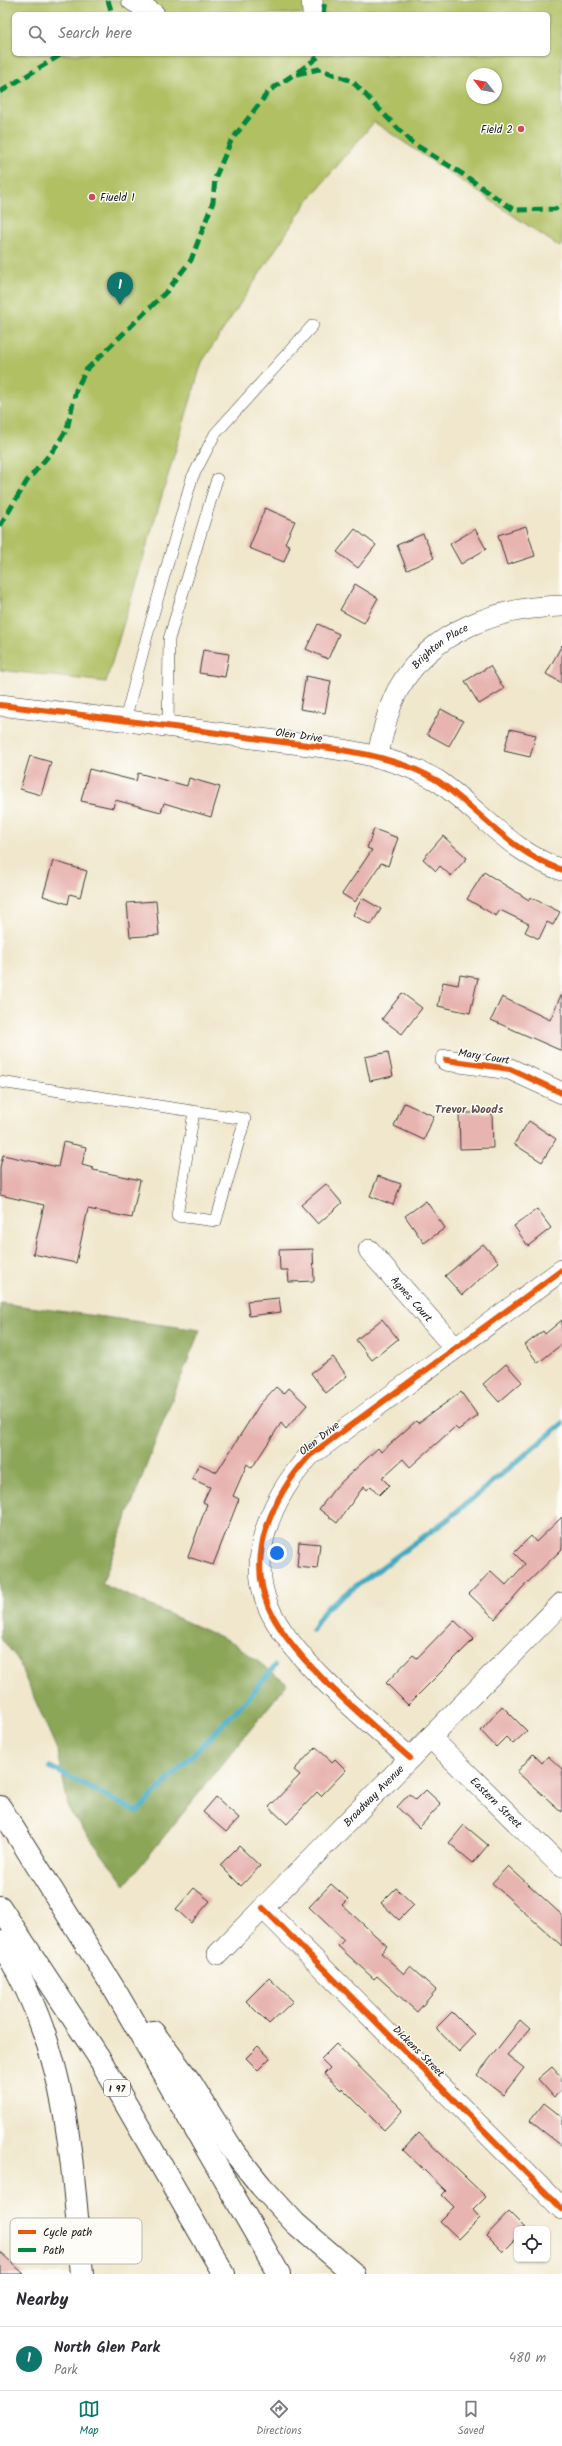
<!DOCTYPE html>
<html lang="en">
<head>
<meta charset="utf-8">
<style>
	:root { --surface:#fff; --page:#f2f2f3; --text:#2b2b33; --muted:#7c7c81; --line:#e1e1e2; --accent:#0f766e }
	body { margin:0; font-family:Kalam,sans-serif; background:var(--page); color:var(--text) }
	.controls { position:absolute; right:12px; bottom:12px; display:grid; overflow:hidden; border-radius:6px; box-shadow:0 1px 3px #0004 }
	.controls button { width:36px; height:36px; display:grid; place-items:center; padding:0; border:0; border-bottom:1px solid var(--line); background:var(--surface); color:var(--text); font:20px sans-serif }
	.compass { position:absolute; left:466px; top:68px; width:36px; height:36px; border-radius:50%; background:var(--surface); box-shadow:0 1px 3px #0004; rotate:301deg }
	.you { position:absolute; left:277px; top:1553px; width:14px; height:14px; margin:-10px; border:3px solid #fff; border-radius:50%; background:#1a73e8; box-shadow:0 0 0 6px #1a73e833 }
	.badge { display:grid; place-items:center; width:26px; height:26px; border-radius:50%; background:var(--accent); color:#fff; font-size:13px; font-weight:700 }
	.pin { position:absolute; translate:-50% -33px; filter:drop-shadow(0 1px 2px #0008) }
	.pin::after { content:''; position:absolute; top:21px; width:14px; height:12px; background:inherit; clip-path:polygon(0 0,100% 0,50% 100%) }
	.list { margin:0; padding:0; list-style:none }
	h2 { display:flex; justify-content:space-between; align-items:center; height:52px; margin:0; padding:0 16px; font-size:17px }
	h2 small { font-size:13px; font-weight:400; color:var(--muted) }
	.list li { display:grid; grid-template-columns:26px 1fr auto; gap:12px; align-items:center; box-sizing:border-box; height:64px; padding:0 16px; border-top:1px solid var(--line) }
	.list b { display:block; font-size:15px; white-space:nowrap }
	.list p { margin:0; font-size:13px; white-space:nowrap; color:var(--muted) }
	.list em { font-size:13px; font-style:normal; color:var(--muted) }
	.icon { flex:none; width:22px; height:22px; fill:none; stroke:currentColor; stroke-width:2; stroke-linecap:round; stroke-linejoin:round }
	.map { position:relative; flex:none; width:562px; height:2274px; overflow:hidden }
	.search { position:absolute; background:var(--surface); box-shadow:0 1px 3px #0004; left:12px; right:12px; top:12px; height:44px; display:flex; align-items:center; gap:10px; box-sizing:border-box; padding:0 14px; border-radius:6px; color:var(--muted); font-size:15px }
	.sheet { height:116px; background:var(--surface) }
	nav { display:flex; justify-content:space-around; align-items:center; box-sizing:border-box; height:56px; border-top:1px solid var(--line); background:var(--surface); font-size:11px; color:var(--muted) }
	nav a { display:grid; justify-items:center; gap:2px }
	nav .on { color:var(--accent) }
	.map>svg:first-child { display:block }
</style>
</head>
<body>
<div class="map">
<svg width="562" height="2274" viewBox="0 0 562 2274">
	<rect width="100%" height="100%" fill="#fdfcf7"/>
	<filter id="ink" filterUnits="userSpaceOnUse"><feTurbulence type="fractalNoise" baseFrequency=".025" numOctaves="2"/><feDisplacementMap in="SourceGraphic" scale="8" xChannelSelector="R" yChannelSelector="G"/><feConvolveMatrix kernelMatrix="1 2 1 2 8 2 1 2 1" color-interpolation-filters="sRGB"/></filter>
	<filter id="wash" filterUnits="userSpaceOnUse"><feTurbulence type="fractalNoise" baseFrequency=".012" numOctaves="4" result="noise"/><feDisplacementMap in="SourceGraphic" scale="16" xChannelSelector="R" yChannelSelector="G"/><feGaussianBlur stdDeviation="0.9" result="paint"/><feColorMatrix in="noise" values="0 0 0 0 0 0 0 0 0 0 0 0 0 0 0 0 0 1.4 0 .05"/><feComposite in="paint" operator="in"/></filter>
	<g filter="url(#wash)">
		<rect width="100%" height="100%" fill="#f0e7cc"/>
		<path fill="#b0c063" stroke="#666e40" fill-rule="evenodd" d="M0,0H562V244L560,247L374,122L306,203L202,362L106,682L0,670ZM14,14H548V54H14ZM472,74H496V98H472Z"/>
		<path fill="#8ca659" stroke="#54613a" d="M0,1303L200,1330L157,1437L102,1584L234,1643L287,1684L125,1885L69,1810L58,1752L16,1657L0,1637Z"/>
		<g fill="none" stroke-linecap="round" stroke-linejoin="round">
			<g stroke="#40a9c0" stroke-width="5.5">
				<path d="M312,1630L326,1608L448,1519L562,1424"/>
				<path d="M50,1767L137,1812L252,1694L275,1666"/>
			</g>
		</g>
		<g id="blocks">
			<g fill="#e7b4b0">
				<path d="M265,508L295,521L285,543L290,546L284,562L249,548Z"/>
				<path d="M526,526L535,556L507,565L498,535Z"/>
				<path d="M355,529L376,545L358,568L337,552Z"/>
				<path d="M475,529L486,549L461,564L450,544Z"/>
				<path d="M423,534L434,558L407,570L397,545Z"/>
				<path d="M355,584L378,598L364,623L340,610Z"/>
				<path d="M318,624L339,634L328,659L306,649Z"/>
				<path d="M562,645V683L546,674Z"/>
				<path d="M203,650L229,654L225,677L199,673Z"/>
				<path d="M490,666L504,689L479,704L465,681Z"/>
				<path d="M306,676L331,681L325,713L300,709Z"/>
				<path d="M441,709L463,721L449,746L427,734Z"/>
				<path d="M510,729L536,735L530,757L504,751Z"/>
				<path d="M30,756L51,762L41,795L20,789Z"/>
				<path d="M89,769L136,781L138,773L187,786L189,778L220,787L211,817L164,803L161,812L115,800L113,808L81,801Z"/>
				<path d="M374,829L398,838L388,866L381,863L355,902L342,894L372,850L367,848Z"/>
				<path d="M443,836L467,858L451,876L440,866L436,871L423,859Z"/>
				<path d="M53,861L87,871L80,897L70,894L68,904L43,896Z"/>
				<path d="M484,872L529,900L530,897L560,912L553,925L547,922L539,939L525,932L529,924L500,910L496,916L467,899Z"/>
				<path d="M362,898L381,909L371,925L353,915Z"/>
				<path d="M156,901L159,935L130,937L127,903Z"/>
				<path d="M460,975L478,978L470,1013L438,1006L443,982L458,985Z"/>
				<path d="M402,993L422,1008L402,1034L382,1019Z"/>
				<path d="M562,993V1051L491,1020L502,997L550,1020Z"/>
				<path d="M388,1052L393,1076L370,1081L365,1057Z"/>
				<path d="M404,1103L434,1116L424,1140L394,1126Z"/>
				<path d="M459,1113H492L493,1148L460,1149Z"/>
				<path d="M529,1121L556,1139L542,1162L514,1144Z"/>
				<path d="M63,1142L86,1147L82,1165L93,1168V1170L140,1180L132,1218L88,1209L76,1263L33,1254L44,1205L0,1195V1167L3,1155L58,1167Z"/>
				<path d="M378,1176L401,1184L393,1205L370,1196Z"/>
				<path d="M326,1184L342,1203L318,1224L301,1205Z"/>
				<path d="M426,1201L445,1228L424,1243L405,1216Z"/>
				<path d="M537,1209L551,1228L528,1246L514,1226Z"/>
				<path d="M483,1244L499,1262L462,1295L445,1276Z"/>
				<path d="M313,1249L314,1281L289,1282L288,1270H280L279,1250Z"/>
				<path d="M279,1298L281,1312L249,1316L247,1301Z"/>
				<path d="M382,1319L398,1339L372,1360L356,1340Z"/>
				<path d="M562,1320V1344L538,1363L525,1345L543,1331L545,1334Z"/>
				<path d="M333,1357L347,1376L326,1393L311,1373Z"/>
				<path d="M506,1364L522,1382L499,1402L483,1384Z"/>
				<path d="M276,1387L284,1394L289,1388L307,1405L286,1429L281,1423L252,1468L247,1464L233,1496L239,1499L213,1565L188,1557L207,1504L203,1502L210,1487L192,1479L199,1464L217,1472L260,1404Z"/>
				<path d="M461,1392L478,1416L458,1430L455,1427L410,1467L403,1459L382,1478L389,1485L379,1495L371,1486L367,1490L364,1486L337,1523L319,1509L335,1488L378,1448L381,1452L416,1421L418,1423Z"/>
				<path d="M562,1517V1549L521,1589L495,1619L469,1594L491,1571L506,1585L525,1564L514,1553L531,1536L536,1542Z"/>
				<path d="M299,1542L320,1544L317,1569L297,1567Z"/>
				<path d="M454,1620L474,1639L408,1705L386,1683L413,1655L417,1658Z"/>
				<path d="M502,1706L527,1731L513,1744L506,1737L496,1747L481,1731Z"/>
				<path d="M316,1747L332,1762L335,1759L346,1770L321,1796L317,1792L287,1824L269,1807L300,1775L294,1770Z"/>
				<path d="M533,1754L542,1763L548,1756L562,1769V1812L517,1772Z"/>
				<path d="M426,1790L441,1804L419,1828L397,1807L409,1794L416,1800Z"/>
				<path d="M216,1797L239,1818L226,1832L203,1812Z"/>
				<path d="M464,1825L488,1845L473,1863L449,1843Z"/>
				<path d="M239,1846L260,1866L241,1886L220,1865Z"/>
				<path d="M508,1866L562,1915V1946L492,1883Z"/>
				<path d="M331,1884L348,1899L342,1905L387,1946L381,1953L404,1974L410,1967L436,1990L417,2012L377,1976L374,1979L338,1946L344,1940L309,1907Z"/>
				<path d="M194,1888L210,1901L191,1923L176,1909Z"/>
				<path d="M396,1888L414,1905L399,1920L381,1903Z"/>
				<path d="M269,1978L293,2001L269,2024L246,2001Z"/>
				<path d="M452,2012L475,2035L459,2052L436,2028Z"/>
				<path d="M520,2020L530,2029L507,2055L524,2068L503,2095L477,2075Z"/>
				<path d="M336,2044L403,2110L384,2130L342,2088L341,2090L324,2074L330,2068L321,2059Z"/>
				<path d="M258,2046L270,2058L258,2070L246,2058Z"/>
				<path d="M552,2067L562,2078V2090L554,2097L538,2079Z"/>
				<path d="M544,2103L562,2117V2146L530,2121Z"/>
				<path d="M419,2133L486,2197L473,2210L480,2218L459,2239L440,2221L454,2207L442,2195L446,2191L403,2150Z"/>
				<path d="M509,2212L525,2228L517,2229V2237L502,2252L486,2236Z"/>
				<path d="M0,2252L24,2274H0Z"/>
			</g>
		</g>
	</g>
	<g filter="url(#ink)">
		<use href="#blocks" fill-opacity="0" stroke="#3c3a36" stroke-width="1"/>
		<g fill="none" stroke-linecap="round" stroke-linejoin="round">
			<g stroke="#3c3a36" stroke-width="12">
				<g id="service">
					<path d="M125,720L147,636L192,478L215,434L313,325"/>
					<path d="M168,726L169,639L217,479"/>
					<path d="M0,1082L245,1119L216,1221L177,1216L194,1112"/>
				</g>
			</g>
			<g stroke="#3c3a36" stroke-width="22">
				<g id="minor">
					<path d="M132,0L154,14"/>
					<path d="M312,0L313,14"/>
					<path d="M0,705C85,715 169,726 253,738C314,747 384,749 438,781C481,811 511,853 562,870"/>
					<path id="s1" d="M377,758C383,734 387,709 399,688C432,630 499,607 562,606"/>
					<path d="M446,1060L510,1069L562,1093"/>
					<path id="s2" d="M369,1250L455,1348"/>
					<path id="s3" d="M430,1737L562,1867"/>
					<path d="M410,1758C367,1720 290,1658 268,1606C246,1553 274,1495 309,1456L562,1270"/>
					<path d="M263,1908L562,2209"/>
					<path id="s4" d="M218,1954L562,1603"/>
				</g>
			</g>
			<g stroke="#3c3a36" stroke-width="24">
				<g id="motorway">
					<path d="M0,1807L116,1992L279,2274"/>
					<path d="M0,1907L98,2056L224,2274"/>
					<path d="M0,1942C68,2047 71,2153 82,2274"/>
					<path d="M153,2032L191,2083L234,2152L261,2186L295,2223L354,2274"/>
				</g>
			</g>
			<use href="#service" stroke="#fff" stroke-width="11"/>
			<use href="#minor" stroke="#fff" stroke-width="21"/>
			<use href="#motorway" stroke="#fff" stroke-width="22"/>
			<g stroke="#00873e" stroke-width="5" stroke-dasharray="10 5" stroke-linecap="butt">
				<path d="M108,0L112,14"/>
				<path d="M323,14L325,0"/>
				<path d="M298,72L322,54"/>
				<path d="M0,92L62,54"/>
				<path d="M0,526L27,481L55,448L67,429L76,390L86,370L167,291L191,260L213,202L215,178L231,141L269,91L293,75L319,69L352,81L411,142L464,175L514,210L555,209L562,205"/>
			</g>
			<g stroke="#fdfcf7" stroke-width="8">
				<g id="cycleway">
					<path d="M0,705C85,715 169,726 253,738C314,747 384,749 438,781C481,811 511,853 562,870"/>
					<path d="M446,1060L510,1069L562,1093"/>
					<path d="M410,1758C367,1720 290,1658 268,1606C246,1553 274,1495 309,1456L562,1270"/>
					<path d="M263,1908L562,2209"/>
				</g>
			</g>
			<use href="#cycleway" stroke="#e8590c" stroke-width="6"/>
		</g>
	</g>
	<g fill="#d1495b" stroke="#fdfcf7" stroke-width="1.5">
		<circle cx="521" cy="129" r="4"/>
		<circle cx="92" cy="197" r="4"/>
	</g>
	<g text-anchor="middle" stroke-width="3" stroke-linejoin="round" paint-order="stroke">
		<rect fill="#fdfcf7" stroke="#605f5e" stroke-width="1" x="104" y="2080" width="26" height="16" rx="3"/>
		<g font-size="10" font-weight="bold" fill="#1c1c1c">
			<text x="117" y="2092">I 97</text>
		</g>
		<g font-size="11" fill="#1c1c1c" stroke="#fdfcf7" text-anchor="end">
			<text x="513" y="133">Field 2</text>
			<text x="100" y="201" text-anchor="start">Fiueld 1</text>
		</g>
		<g font-size="11" fill="#1c1c1c" stroke="#fdfcf7">
			<text dy="4" stroke="none"><textPath href="#s1" startOffset="133">Brighton Place</textPath></text>
			<text transform="translate(299 735) rotate(8)" y="4">Olen Drive</text>
			<text transform="translate(484 1056) rotate(9)" y="4">Mary Court</text>
			<text dy="4" stroke="none"><textPath href="#s2" startOffset="65">Agnes Court</textPath></text>
			<text transform="translate(319 1438) rotate(-38)" y="4">Olen Drive</text>
			<text dy="4" stroke="none"><textPath href="#s4" startOffset="222">Broadway Avenue</textPath></text>
			<text dy="4" stroke="none"><textPath href="#s3" startOffset="93">Eastern Street</textPath></text>
			<text transform="translate(419 2051) rotate(45)" y="4">Dickens Street</text>
		</g>
		<g font-size="12" font-weight="bold" fill="#635150" stroke="#fdfcf7">
			<text x="469" y="1113">Trevor Woods</text>
		</g>
	</g>
	<rect x="10" y="2218" width="132" height="46" rx="6" fill="#fdfcf7" stroke="#bab9b5" stroke-width="1"/>
	<rect x="18" y="2230" width="18" height="4" fill="#e8590c"/>
	<rect x="18" y="2248" width="18" height="4" fill="#00873e"/>
	<g font-size="11" fill="#1c1c1c">
		<text x="43" y="2236">Cycle path</text>
		<text x="43" y="2254">Path</text>
	</g>
</svg>
<div class="controls">
<button><svg class="icon" aria-label="locate" viewBox="0 0 24 24"><circle cx="12" cy="12" r="6"/><path d="M12 2v4M12 18v4M2 12h4M18 12h4"/></svg></button>
</div>
<svg class="compass" viewBox="-18 -18 36 36"><path d="M0-13l5 13h-10z" fill="#e53935"/><path d="M0 13l5-13h-10z" fill="#7c7c81"/></svg>
<div class="you"></div>
<div class="pin badge" style="left:120px;top:305px">1</div>
<div class="search"><svg class="icon" aria-label="search" viewBox="0 0 24 24"><circle cx="10" cy="10" r="6"/><path d="M15 15l6 6"/></svg>Search here</div>
</div>
<section class="sheet">
<h2>Nearby<small></small></h2>
<ul class="list">
<li><span class="badge">1</span><div><b>North Glen Park</b><p>Park</p></div><em>480 m</em></li>
</ul>
</section>
<nav>
<a class="on"><svg class="icon" aria-label="map" viewBox="0 0 24 24"><path d="M3 6l6-2 6 2 6-2v14l-6 2-6-2-6 2zM9 4v14M15 6v14"/></svg>Map</a>
<a><svg class="icon" aria-label="directions" viewBox="0 0 24 24"><path d="M12 3l9 9-9 9-9-9zM9 14v-3h6M13 9l2 2-2 2"/></svg>Directions</a>
<a><svg class="icon" aria-label="saved" viewBox="0 0 24 24"><path d="M7 4h10v16l-5-4-5 4z"/></svg>Saved</a>
</nav>
</body>
</html>
